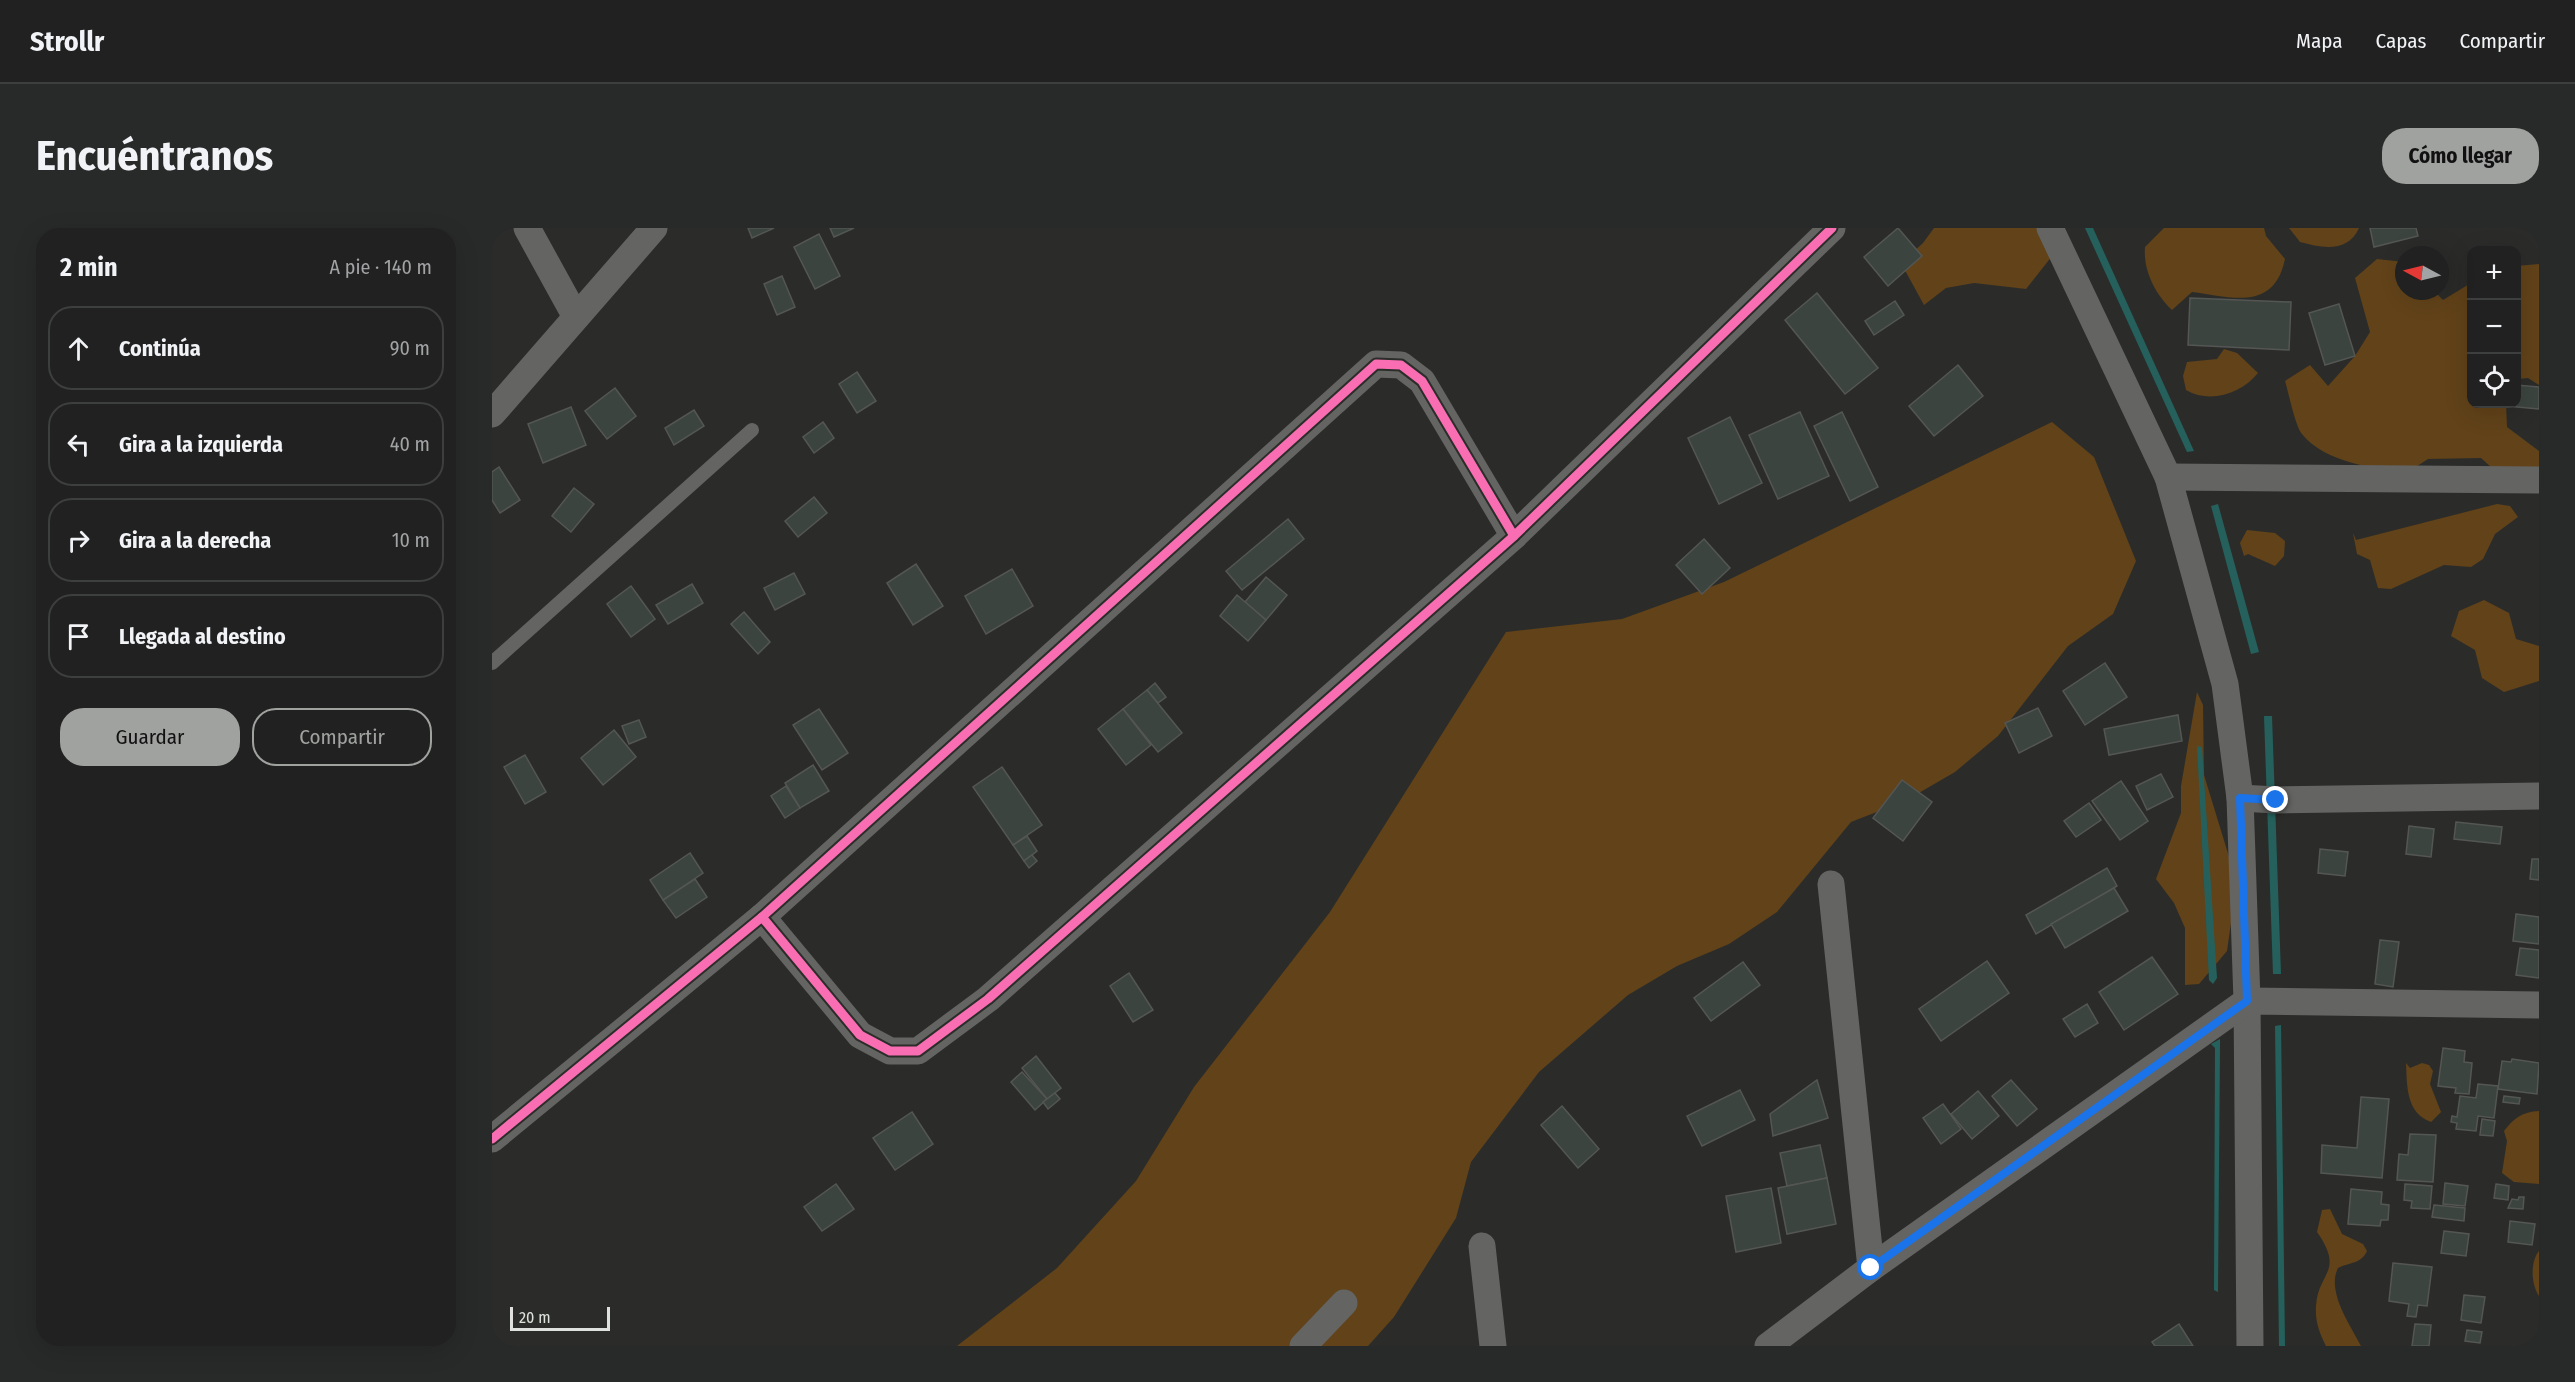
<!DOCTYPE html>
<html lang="es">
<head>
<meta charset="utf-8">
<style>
	:root { --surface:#202120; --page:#282929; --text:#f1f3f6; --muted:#a2a3a5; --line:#3d3e3e; --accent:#a0a29f }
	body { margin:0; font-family:"Fira Sans Condensed",sans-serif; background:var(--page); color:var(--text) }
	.controls { position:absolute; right:18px; top:18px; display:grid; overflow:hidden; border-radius:12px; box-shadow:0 6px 24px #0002 }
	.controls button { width:54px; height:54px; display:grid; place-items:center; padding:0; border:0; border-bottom:2px solid var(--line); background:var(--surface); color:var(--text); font:30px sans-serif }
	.compass { position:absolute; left:1903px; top:18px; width:54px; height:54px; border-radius:50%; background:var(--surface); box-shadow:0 6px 24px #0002; rotate:277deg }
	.scale { position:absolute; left:18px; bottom:15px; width:100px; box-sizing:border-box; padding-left:6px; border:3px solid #dfe1de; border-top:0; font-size:16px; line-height:21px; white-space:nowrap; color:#dfe1de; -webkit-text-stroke:4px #2b2d29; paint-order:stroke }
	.stop { position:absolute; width:18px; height:18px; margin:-14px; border:4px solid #1a73e8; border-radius:50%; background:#fff }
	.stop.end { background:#1a73e8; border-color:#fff; box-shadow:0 2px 6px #0008 }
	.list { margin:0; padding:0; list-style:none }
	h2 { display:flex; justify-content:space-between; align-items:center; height:78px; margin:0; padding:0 24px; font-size:26px }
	h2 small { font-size:20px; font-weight:400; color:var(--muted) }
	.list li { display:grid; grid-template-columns:39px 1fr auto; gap:18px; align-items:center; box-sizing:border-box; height:84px; margin:0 12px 12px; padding:0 12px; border:2px solid var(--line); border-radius:24px }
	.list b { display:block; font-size:22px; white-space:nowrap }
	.list em { font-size:20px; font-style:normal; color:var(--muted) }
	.actions { display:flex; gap:12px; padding:18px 24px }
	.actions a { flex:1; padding:14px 0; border:2px solid var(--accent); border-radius:24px; text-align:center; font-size:21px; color:var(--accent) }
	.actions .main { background:var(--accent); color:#111 }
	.icon { flex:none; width:33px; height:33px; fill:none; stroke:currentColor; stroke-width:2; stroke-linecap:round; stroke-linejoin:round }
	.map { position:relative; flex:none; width:2047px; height:1118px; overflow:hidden; border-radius:24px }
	header { display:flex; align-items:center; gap:36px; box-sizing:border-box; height:84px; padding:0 30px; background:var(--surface); border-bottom:2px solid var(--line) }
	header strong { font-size:28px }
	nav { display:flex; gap:33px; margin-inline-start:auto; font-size:21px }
	.intro { display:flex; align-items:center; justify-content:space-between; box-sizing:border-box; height:144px; padding:0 36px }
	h1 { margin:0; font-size:42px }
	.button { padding:15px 27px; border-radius:24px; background:var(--accent); color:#111; font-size:21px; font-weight:700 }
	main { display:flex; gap:36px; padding:0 36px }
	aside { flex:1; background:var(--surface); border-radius:24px; box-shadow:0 6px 24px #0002 }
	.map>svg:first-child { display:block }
</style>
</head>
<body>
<header>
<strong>Strollr</strong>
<nav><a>Mapa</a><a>Capas</a><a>Compartir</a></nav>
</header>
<div class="intro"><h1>Encuéntranos</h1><a class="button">Cómo llegar</a></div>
<main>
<aside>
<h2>2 min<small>A pie · 140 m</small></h2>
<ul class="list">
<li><svg class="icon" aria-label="ahead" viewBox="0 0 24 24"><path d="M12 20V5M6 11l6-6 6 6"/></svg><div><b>Continúa</b></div><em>90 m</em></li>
<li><svg class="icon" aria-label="left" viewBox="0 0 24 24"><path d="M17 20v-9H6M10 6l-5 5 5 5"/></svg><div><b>Gira a la izquierda</b></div><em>40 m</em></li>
<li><svg class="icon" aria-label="right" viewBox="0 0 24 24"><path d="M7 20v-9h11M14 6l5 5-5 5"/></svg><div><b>Gira a la derecha</b></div><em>10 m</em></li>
<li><svg class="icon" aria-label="arrive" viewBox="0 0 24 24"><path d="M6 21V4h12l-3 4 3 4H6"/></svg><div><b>Llegada al destino</b></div></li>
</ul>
<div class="actions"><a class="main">Guardar</a><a>Compartir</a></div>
</aside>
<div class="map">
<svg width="2047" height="1118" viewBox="0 0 2047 1118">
	<rect width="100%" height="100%" fill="#2b2c2a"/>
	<g fill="#614219">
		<path d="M1442,0H1569L1568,18L1534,61L1482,55L1454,60L1432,77L1409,35L1431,15Z"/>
		<path d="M1672,0H1772L1774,8L1793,31C1782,84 1739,69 1700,64L1680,82C1663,66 1651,42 1653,19Z"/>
		<path d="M1797,0H1867C1856,25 1830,20 1808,14Z"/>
		<path d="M1885,31L1912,34V63H1942L1951,72L1979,55L1980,176H2014L2015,199L2047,223V240L2010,249L1989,230L1936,231L1913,246C1881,239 1833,235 1810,206C1803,197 1797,166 1793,153L1818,137L1836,158L1863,128L1878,104L1863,50Z"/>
		<path d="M2047,36V157L2036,150L2025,151L2024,38Z"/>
		<path d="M1732,121L1745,125L1766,145C1749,166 1718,176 1694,162L1691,148L1695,134L1725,131Z"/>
		<path d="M1560,194L1602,229L1644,333L1621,386L1576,418L1506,508L1463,544L1413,573L1359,594L1285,684L1237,716L1185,738L1136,767L1047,844L979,934L964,990L902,1089L876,1118H465L565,1040L644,953L702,859L838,684L1014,404L1130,391L1232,354Z"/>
		<path d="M2005,276L2018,278L2026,289L2003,306L1991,331L1979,339L1952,337L1899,361L1886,360L1878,332L1865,326L1861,305L1864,312Z"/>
		<path d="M1755,302L1783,305L1793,313L1792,328L1783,338L1756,326L1752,328L1748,315Z"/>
		<path d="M1992,372L2017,385L2024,411L2047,418V453L2012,464L1990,450L1983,422L1959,408L1967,383Z"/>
		<path d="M1705,464L1711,477L1712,547L1738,632L1740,688L1735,723L1707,756L1693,757V700L1682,675L1664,651L1689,585V558Z"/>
		<path d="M1914,835L1918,840L1930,835L1937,837L1941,843L1938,856L1949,884L1939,894C1914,885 1915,858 1914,835Z"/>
		<path d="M2047,883V956L2022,954L2010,945L2015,913L2012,903C2022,890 2030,884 2047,883Z"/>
		<path d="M1838,981L1850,1006L1871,1016L1875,1023C1869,1036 1858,1034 1846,1040C1834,1064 1859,1098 1869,1118H1834C1827,1104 1823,1093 1824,1078C1826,1044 1853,1044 1825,1004L1830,982Z"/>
		<path d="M2047,1023V1068C2039,1056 2038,1034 2047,1023Z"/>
	</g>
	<g fill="#25605c">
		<path d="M1593,0H1601L1702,223L1695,224Z"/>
		<path d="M1726,276L1767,424L1759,426L1719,278Z"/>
		<path d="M1772,488H1780L1789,746H1781Z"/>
		<path d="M1705,518L1710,519L1725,750L1721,756L1717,752Z"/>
		<path d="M1789,797L1793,1118H1787L1783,798Z"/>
		<path d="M1728,811V818L1726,1064L1722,1062L1723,820L1719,816Z"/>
	</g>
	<g fill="#3b443f" stroke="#545654" stroke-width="1.5">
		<path d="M256,0H282L260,10Z"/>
		<path d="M338,0H362L342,9Z"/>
		<path d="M1406,0L1430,28L1396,58L1372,29Z"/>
		<path d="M1878,0H1924L1926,8L1882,19Z"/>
		<path d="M327,6L348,48L323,61L302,19Z"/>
		<path d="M290,48L303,79L285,87L272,56Z"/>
		<path d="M1325,65L1386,140L1353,166L1293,92Z"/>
		<path d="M1698,70L1799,74L1797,122L1696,117Z"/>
		<path d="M1403,73L1412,87L1382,107L1373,93Z"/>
		<path d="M1847,76L1863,128L1833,137L1817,85Z"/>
		<path d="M1466,137L1491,168L1442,208L1417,178Z"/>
		<path d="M365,144L384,173L365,185L347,156Z"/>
		<path d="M2024,157L2047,159V181L2015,178V176H2024Z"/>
		<path d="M123,160L144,188L115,211L93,183Z"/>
		<path d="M79,179L94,217L51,235L36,196Z"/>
		<path d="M202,182L212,198L182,217L173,200Z"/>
		<path d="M1308,184L1337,248L1286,271L1257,207Z"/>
		<path d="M1350,184L1386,259L1358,273L1322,198Z"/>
		<path d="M1238,189L1270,255L1227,276L1196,210Z"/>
		<path d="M331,194L342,210L322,225L311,209Z"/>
		<path d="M7,239L28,272L8,285L0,272V244Z"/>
		<path d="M82,260L102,276L79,304L60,288Z"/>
		<path d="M322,269L335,285L306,309L293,293Z"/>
		<path d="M796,291L812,311L750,362L734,343Z"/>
		<path d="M1212,311L1238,340L1210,366L1184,337Z"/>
		<path d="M424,336L451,378L421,397L395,355Z"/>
		<path d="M520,341L541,378L494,406L473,368Z"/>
		<path d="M302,345L313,366L283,382L272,360Z"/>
		<path d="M774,349L795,367L774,392L753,374Z"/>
		<path d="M200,356L211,375L176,396L164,377Z"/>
		<path d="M139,358L163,391L139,409L115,376Z"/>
		<path d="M745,367L774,392L756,413L728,388Z"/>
		<path d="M252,384L278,414L266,426L239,396Z"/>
		<path d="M1613,435L1635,469L1593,497L1571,463Z"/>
		<path d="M663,455L674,469L666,475L655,462Z"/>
		<path d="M655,462L690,505L666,524L631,481Z"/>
		<path d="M1546,480L1560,508L1527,525L1513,495Z"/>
		<path d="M327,481L356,525L330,542L301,497Z"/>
		<path d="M631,481L659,517L634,537L606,501Z"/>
		<path d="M1686,487L1690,513L1617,527L1612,501Z"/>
		<path d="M147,492L154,509L137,516L130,498Z"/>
		<path d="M122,502L144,529L111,557L89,530Z"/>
		<path d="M33,527L54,564L33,576L12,539Z"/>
		<path d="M321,537L337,563L308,580L293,555Z"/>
		<path d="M510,539L550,597L521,617L481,559Z"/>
		<path d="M1669,546L1681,569L1655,582L1644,558Z"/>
		<path d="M1410,552L1440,574L1411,613L1381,590Z"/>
		<path d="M1629,553L1656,593L1628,612L1600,573Z"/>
		<path d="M294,558L308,580L293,590L279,568Z"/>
		<path d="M1597,575L1609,592L1584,609L1572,593Z"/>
		<path d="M1964,594L2010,599L2008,616L1962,611Z"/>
		<path d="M1917,598L1942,601L1939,629L1914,626Z"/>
		<path d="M535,608L545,623L532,633L521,617Z"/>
		<path d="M1828,621L1856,624L1853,648L1826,645Z"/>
		<path d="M198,625L211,645L171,672L158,652Z"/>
		<path d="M540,627L545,633L537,640L532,633Z"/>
		<path d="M2040,631H2047V652L2038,651Z"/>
		<path d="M1615,640L1625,658L1544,706L1534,687Z"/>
		<path d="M203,651L215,669L184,690L171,672Z"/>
		<path d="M1622,660L1636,683L1573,720L1559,696Z"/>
		<path d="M2024,686L2047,689V716L2021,713Z"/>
		<path d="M1888,712L1907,714L1901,759L1883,756Z"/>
		<path d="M2028,720L2047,722V750L2024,747Z"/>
		<path d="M1660,729L1686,766L1632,802L1607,764Z"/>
		<path d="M1495,733L1517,765L1449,813L1427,781Z"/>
		<path d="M1251,734L1268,757L1219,793L1202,770Z"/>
		<path d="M637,745L661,782L641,794L618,758Z"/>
		<path d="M1595,776L1606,795L1583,809L1571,791Z"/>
		<path d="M1951,820L1973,823L1972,834L1980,835L1977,866L1963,865L1964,860L1946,858Z"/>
		<path d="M544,828L569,860L555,871L530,840Z"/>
		<path d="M2020,831L2047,835L2045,866L2006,861L2010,833L2019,834Z"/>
		<path d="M530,844L555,871L543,882L519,854Z"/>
		<path d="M1325,852L1336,890L1281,908L1278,886Z"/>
		<path d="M1519,852L1545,881L1525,898L1500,868Z"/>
		<path d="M1986,856L2006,858L2002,890L1986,888L1984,903L1964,901L1965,895L1959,894L1960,888L1965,889L1968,868L1984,870Z"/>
		<path d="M1248,862L1263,892L1210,918L1195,888Z"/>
		<path d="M1486,863L1507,888L1480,911L1459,886Z"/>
		<path d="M563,865L568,871L556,881L551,874Z"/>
		<path d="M2012,868L2028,870L2027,876L2011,874Z"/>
		<path d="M1869,869L1897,871L1890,950L1829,945L1830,917L1865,920Z"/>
		<path d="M1451,876L1469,901L1449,916L1431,890Z"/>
		<path d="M1070,878L1107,921L1086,940L1049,897Z"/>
		<path d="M420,884L441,916L403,942L381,910Z"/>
		<path d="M1990,891L2003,893L2001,908L1988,907Z"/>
		<path d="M1918,906L1944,907L1941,954L1905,952L1907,926L1916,927Z"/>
		<path d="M1328,917L1335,950L1295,958L1288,925Z"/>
		<path d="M1335,950L1344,996L1295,1006L1286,960Z"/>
		<path d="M1953,955L1976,958L1973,978L1951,976Z"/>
		<path d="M344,956L362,981L330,1003L312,979Z"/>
		<path d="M1913,956L1940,958L1938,981L1919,980L1920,973L1912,972Z"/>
		<path d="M2004,956L2017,958L2016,972L2002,970Z"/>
		<path d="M1279,960L1289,1015L1244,1024L1234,968Z"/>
		<path d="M1859,961L1890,964L1889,976L1897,977L1896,992H1889L1888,998L1856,996Z"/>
		<path d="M2027,969H2032L2031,981L2016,980L2020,971L2026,972Z"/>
		<path d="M1942,977L1973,980L1972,993L1940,989Z"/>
		<path d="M2018,993L2043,996L2040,1017L2016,1014Z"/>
		<path d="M1952,1003L1977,1006L1974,1028L1949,1025Z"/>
		<path d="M1901,1035L1940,1039L1935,1078L1926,1077L1924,1089L1915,1088L1917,1076L1897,1073Z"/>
		<path d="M1972,1067L1993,1069L1989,1095L1969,1092Z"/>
		<path d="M1687,1096L1701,1118H1663L1660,1114Z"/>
		<path d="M1923,1096L1939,1097L1937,1118H1920Z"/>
		<path d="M1975,1102L1990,1104L1988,1115L1973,1113Z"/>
	</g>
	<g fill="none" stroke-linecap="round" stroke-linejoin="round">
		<path stroke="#646463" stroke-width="14" d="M0,435L260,202"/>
		<g stroke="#646463" stroke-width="27">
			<path d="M35,0L84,89"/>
			<path d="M1558,0L1676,249L1733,456L1748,570L1755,773L1758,1118"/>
			<path d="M0,186L162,0"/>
			<path d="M1676,249L2047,252"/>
			<path d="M1748,570L1784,572L2047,568"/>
			<path d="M1339,656L1379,1040"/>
			<path d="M270,689L368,807L398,823H426L496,771L1022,308L1340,0"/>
			<path d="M0,911L270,689L884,136L909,137L930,153L1022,308"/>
			<path d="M990,1018L1001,1118"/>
			<path d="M811,1118L852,1075"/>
			<path d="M1276,1118L1379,1040L1755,773L2047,777"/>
		</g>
		<g stroke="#2b2d29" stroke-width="13">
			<g id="cycleway">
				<path d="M270,689L368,807L398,823H426L496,771L1022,308L1340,0"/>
				<path d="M0,911L270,689L884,136L909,137L930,153L1022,308"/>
			</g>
		</g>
		<use href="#cycleway" stroke="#f96db3" stroke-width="9"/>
	</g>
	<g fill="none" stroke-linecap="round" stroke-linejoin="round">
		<path stroke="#1a73e8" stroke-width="8" d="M1379,1040L1755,773L1748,570L1784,572"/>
	</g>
</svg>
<div class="controls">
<button>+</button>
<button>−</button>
<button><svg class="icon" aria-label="locate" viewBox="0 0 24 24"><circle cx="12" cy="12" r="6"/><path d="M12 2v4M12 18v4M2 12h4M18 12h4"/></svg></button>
</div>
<svg class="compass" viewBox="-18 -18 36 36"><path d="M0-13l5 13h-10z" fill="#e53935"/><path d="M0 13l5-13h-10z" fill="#a2a3a5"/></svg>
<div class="scale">20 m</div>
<div class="stop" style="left:1379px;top:1040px"></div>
<div class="stop end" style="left:1784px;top:572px"></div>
</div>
</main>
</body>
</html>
